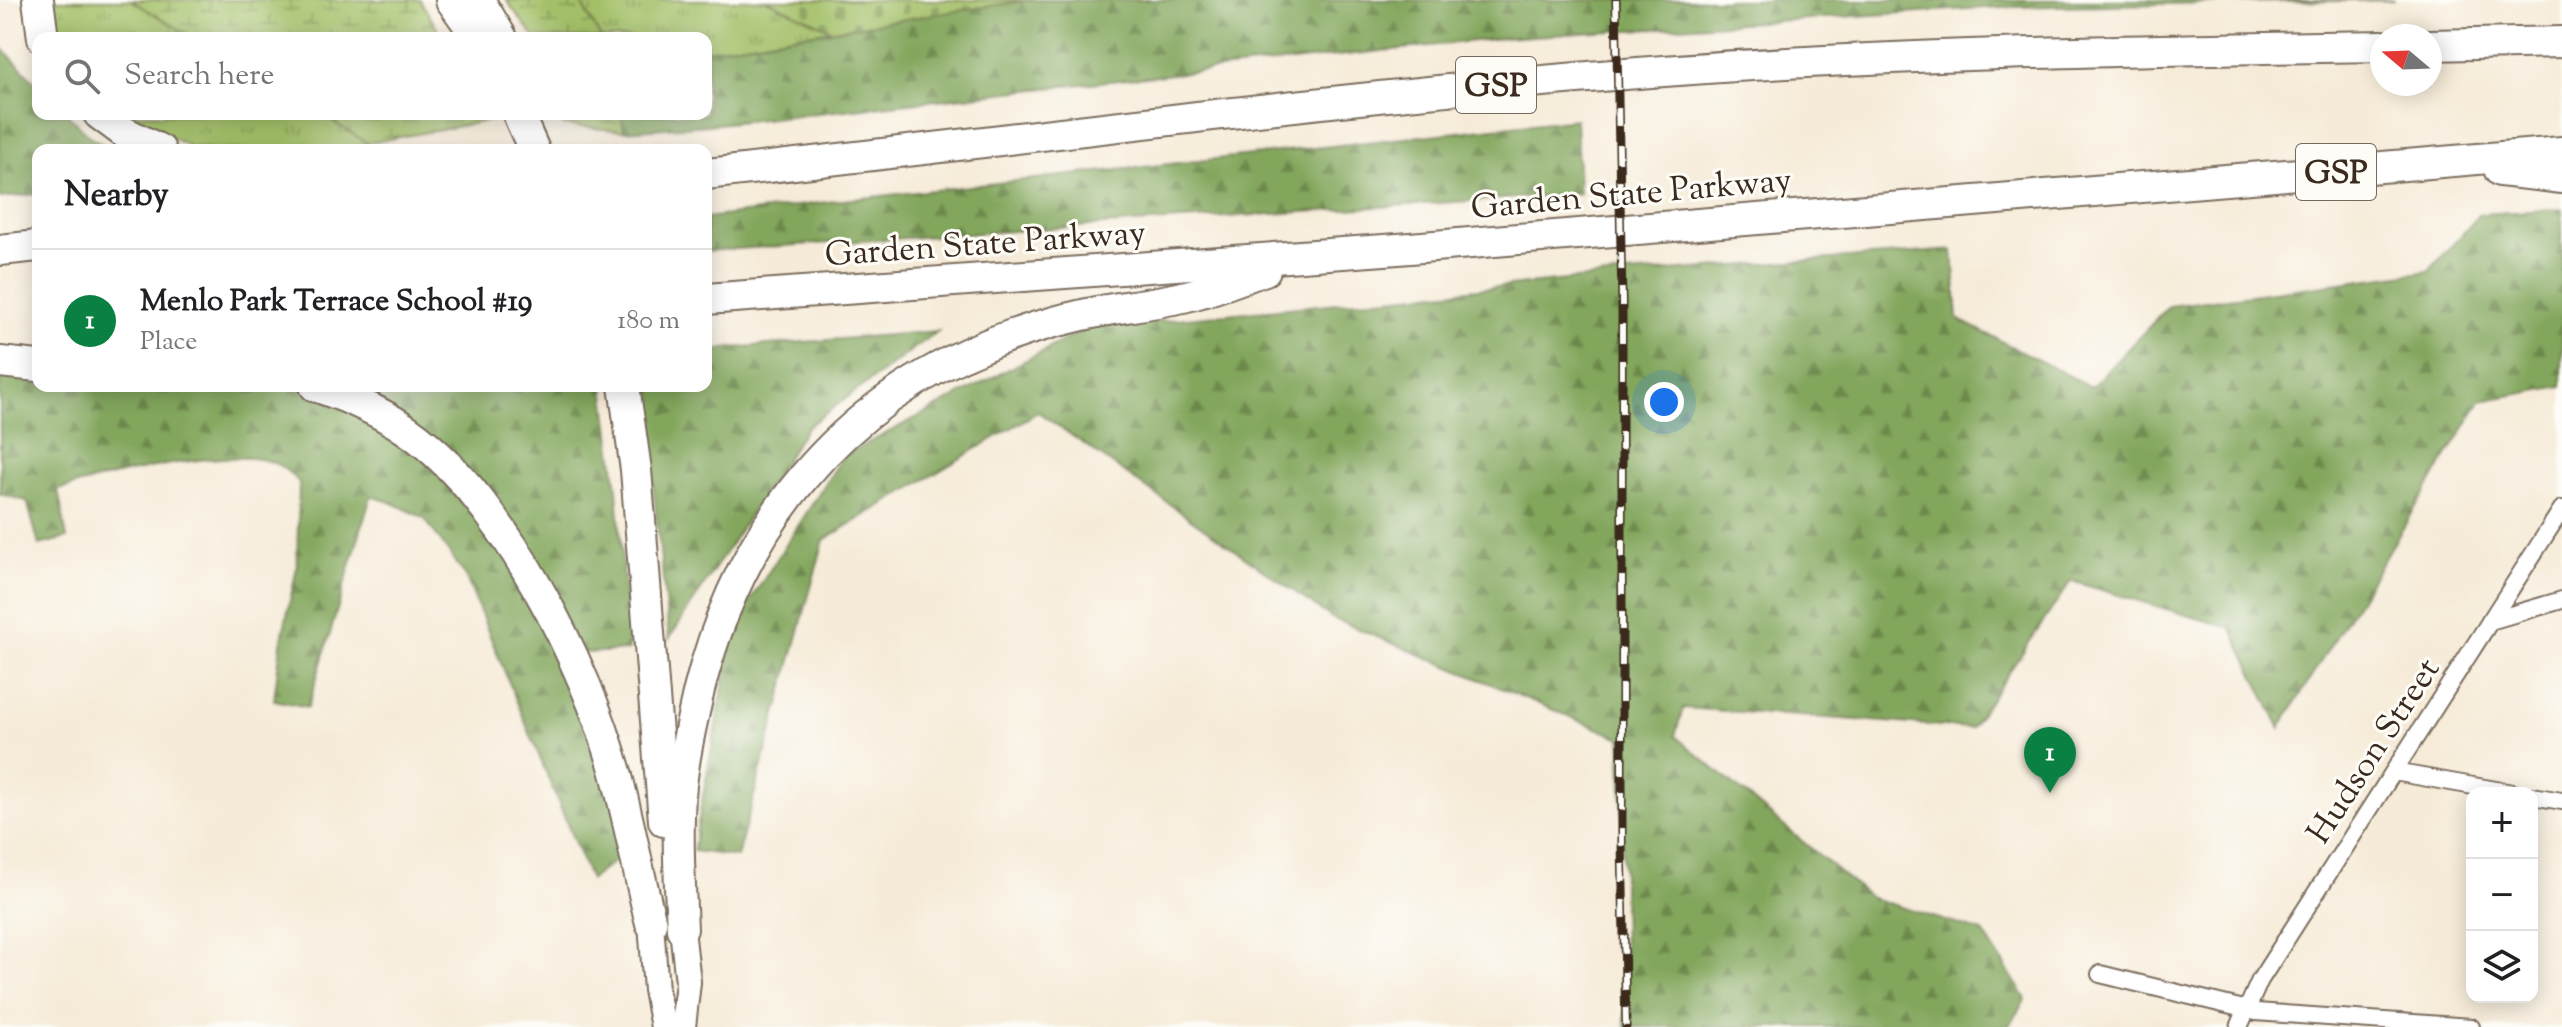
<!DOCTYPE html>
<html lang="en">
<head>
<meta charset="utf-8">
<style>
	:root { --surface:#fff; --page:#f6f6f6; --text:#202124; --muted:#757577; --line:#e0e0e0; --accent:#0b8043 }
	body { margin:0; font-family:"Sorts Mill Goudy",serif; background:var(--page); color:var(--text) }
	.controls { position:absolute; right:24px; bottom:24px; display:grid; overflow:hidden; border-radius:16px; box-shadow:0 4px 20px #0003 }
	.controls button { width:72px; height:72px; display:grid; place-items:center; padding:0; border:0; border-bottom:2px solid var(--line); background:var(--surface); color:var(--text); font:40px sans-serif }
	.compass { position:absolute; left:2370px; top:24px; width:72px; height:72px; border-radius:50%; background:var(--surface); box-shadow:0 4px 20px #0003; rotate:289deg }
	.you { position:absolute; left:1664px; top:402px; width:28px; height:28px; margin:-20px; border:6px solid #fff; border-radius:50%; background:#1a73e8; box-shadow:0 0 0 12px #1a73e833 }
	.badge { display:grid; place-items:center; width:52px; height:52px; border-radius:50%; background:var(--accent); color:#fff; font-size:26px; font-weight:700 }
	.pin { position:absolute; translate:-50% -66px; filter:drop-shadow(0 2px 4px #0008) }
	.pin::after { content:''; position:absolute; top:42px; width:28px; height:24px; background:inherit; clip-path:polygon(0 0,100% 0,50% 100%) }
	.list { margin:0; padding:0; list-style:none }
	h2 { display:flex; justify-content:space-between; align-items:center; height:104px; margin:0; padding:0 32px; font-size:34px }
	h2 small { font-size:26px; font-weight:400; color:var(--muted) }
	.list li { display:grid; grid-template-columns:52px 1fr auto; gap:24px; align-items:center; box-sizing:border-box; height:144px; padding:0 32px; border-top:2px solid var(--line) }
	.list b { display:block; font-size:30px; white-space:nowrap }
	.list p { margin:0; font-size:26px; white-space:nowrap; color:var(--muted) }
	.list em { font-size:26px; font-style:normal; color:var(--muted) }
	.icon { flex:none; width:44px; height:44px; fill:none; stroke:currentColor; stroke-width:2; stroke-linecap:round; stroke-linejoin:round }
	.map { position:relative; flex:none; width:2562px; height:1027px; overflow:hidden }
	.search { position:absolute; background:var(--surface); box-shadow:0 4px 20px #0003; left:32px; top:32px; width:680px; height:88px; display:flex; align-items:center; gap:20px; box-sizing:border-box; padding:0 28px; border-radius:16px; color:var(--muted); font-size:30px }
	.panel { position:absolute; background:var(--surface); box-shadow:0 4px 20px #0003; left:32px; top:144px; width:680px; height:248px; border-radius:16px }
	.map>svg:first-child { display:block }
</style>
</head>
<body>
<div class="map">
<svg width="2562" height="1027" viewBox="0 0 2562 1027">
	<defs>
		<pattern id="grass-tufts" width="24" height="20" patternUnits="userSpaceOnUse" patternTransform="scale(2)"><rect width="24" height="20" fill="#a3c068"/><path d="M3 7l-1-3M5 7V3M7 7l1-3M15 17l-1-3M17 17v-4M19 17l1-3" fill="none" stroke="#869c55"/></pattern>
		<pattern id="forest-firs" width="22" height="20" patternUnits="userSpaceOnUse" patternTransform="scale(2)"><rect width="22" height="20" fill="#82a65c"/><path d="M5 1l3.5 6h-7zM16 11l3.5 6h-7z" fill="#6c874b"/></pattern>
		<pattern id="wetland-marsh" width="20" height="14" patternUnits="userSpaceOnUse" patternTransform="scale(2)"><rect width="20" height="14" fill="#a3c068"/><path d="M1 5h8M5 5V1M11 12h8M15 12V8" fill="none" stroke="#869c55"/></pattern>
		<pattern id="cemetery-stones" width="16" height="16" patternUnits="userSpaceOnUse" patternTransform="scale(2)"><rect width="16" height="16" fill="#a3c068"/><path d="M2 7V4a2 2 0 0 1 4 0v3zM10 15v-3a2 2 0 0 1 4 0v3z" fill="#869c55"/></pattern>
	</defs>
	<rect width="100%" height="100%" fill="#fdfcf7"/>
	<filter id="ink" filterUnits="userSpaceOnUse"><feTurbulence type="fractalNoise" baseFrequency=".0125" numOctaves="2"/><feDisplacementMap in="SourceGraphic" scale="16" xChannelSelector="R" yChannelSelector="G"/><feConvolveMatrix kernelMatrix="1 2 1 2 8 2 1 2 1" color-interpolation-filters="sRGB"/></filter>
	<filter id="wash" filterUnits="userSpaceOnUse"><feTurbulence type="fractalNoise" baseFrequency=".006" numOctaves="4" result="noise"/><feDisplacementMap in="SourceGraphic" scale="32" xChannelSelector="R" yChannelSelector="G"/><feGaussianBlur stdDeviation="1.8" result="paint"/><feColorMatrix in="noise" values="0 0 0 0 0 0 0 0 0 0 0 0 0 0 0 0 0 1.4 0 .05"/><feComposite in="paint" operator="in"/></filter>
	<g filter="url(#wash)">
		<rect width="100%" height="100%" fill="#f6ebd8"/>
		<g fill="url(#grass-tufts)" stroke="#6f7543" stroke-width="2">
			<path d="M53,0H131L194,38H61L49,21Z"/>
			<path d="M579,0H766L832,30L706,50V38H601Z"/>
			<path d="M121,114H320L368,143L351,150H222L191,147Z"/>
		</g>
		<g fill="url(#forest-firs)" stroke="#5e683d" stroke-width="2">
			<path d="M1028,0H2394L2000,7L1502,38L708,125L624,131L621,114H706V50Z"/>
			<path d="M0,46L38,85V114H67L89,136L112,150H38V194L0,198Z"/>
			<path d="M1576,119L1579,194L706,251V218L835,201Z"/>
			<path d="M2562,209V386L2481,401L2280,728L2231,628L2071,581L1971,728L1683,708L1675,736L1871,898L1983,932L2026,999L2008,1027H1625L1621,738L1332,618L1038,412L824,540L737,857L693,851L734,626L843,456L1087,328L1627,274L1953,250L1958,319L2091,387L2169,306L2429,271L2480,214Z"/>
			<path d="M938,331L807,427L669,639L643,386H706V350Z"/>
			<path d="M0,362L38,366V386H604L617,489L629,650L572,654L633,847L590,880L465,575L424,518L393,503L371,496L308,707L274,700L281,644L297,567L299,482C293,477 287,470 280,466C240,441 103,478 58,490L67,538L39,545L27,501L0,494Z"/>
		</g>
		<g fill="url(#wetland-marsh)" stroke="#6f7543" stroke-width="2">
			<path d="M131,0H420L443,38H194Z"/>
			<path d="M506,0H579L601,38H535Z"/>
			<path d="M320,114H493L497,119L368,143Z"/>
			<path d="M559,114H621L624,131L563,125Z"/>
		</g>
		<path fill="url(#cemetery-stones)" stroke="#6f7543" stroke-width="2" d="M766,0H1028L832,30Z"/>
	</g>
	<g filter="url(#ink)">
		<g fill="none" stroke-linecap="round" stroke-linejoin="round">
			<g stroke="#7c6e5f" stroke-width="20">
				<g id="street">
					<path d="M2490,621L2562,600"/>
					<path d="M2394,772L2513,793"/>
					<path d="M2532,796L2562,801"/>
					<path d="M2100,974L2256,1012L2471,1027"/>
					<path d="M2239,1027L2260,980L2562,509"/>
				</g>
			</g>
			<g stroke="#7c6e5f" stroke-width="28">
				<g id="secondary">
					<path d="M651,923L656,990L663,1027"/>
					<path d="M682,929L688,982L683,1027"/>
				</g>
			</g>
			<g stroke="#7c6e5f" stroke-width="34">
				<g id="highway">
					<path d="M38,0L43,38"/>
					<path d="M451,0L478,38"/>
					<path d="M479,0L502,38"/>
					<path d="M2430,45L2562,42"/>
					<path d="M99,114L122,131L160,150"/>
					<path d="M518,114L534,150"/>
					<path d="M2500,171L2562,178"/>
					<path d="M706,174C1025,139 1344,95 1664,71C1903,53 2143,50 2382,46"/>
					<path d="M0,250L38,246"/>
					<path d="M706,299L1398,249L2562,152"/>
					<path d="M0,362L38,366"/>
					<path d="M315,386C351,398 387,414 418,438C507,508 584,661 615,769C629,820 638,872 651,923"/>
					<path d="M624,386L636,470L664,821"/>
					<path d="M682,929C680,885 677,841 680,796C683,760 691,725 699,690C740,526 838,403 996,341C1032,327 1069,317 1107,310C1131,306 1155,303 1178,298C1208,292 1236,280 1265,270"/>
				</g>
			</g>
			<use href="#street" stroke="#fff" stroke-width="16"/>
			<use href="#secondary" stroke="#fff" stroke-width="24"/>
			<use href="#highway" stroke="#fff" stroke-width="30"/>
			<g stroke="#3b2a1e" stroke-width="9">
				<path id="rail" d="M1616,0L1622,301V843L1626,1027"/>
			</g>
			<use href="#rail" stroke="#fdfcf7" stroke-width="6" stroke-dasharray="18" stroke-linecap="butt"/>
		</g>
	</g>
	<g text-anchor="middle" stroke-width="6" stroke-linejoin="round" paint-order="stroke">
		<g fill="#fdfcf7" stroke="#75695f" stroke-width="2">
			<rect x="1456" y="57" width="80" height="56" rx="6"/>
			<rect x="2296" y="144" width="80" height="56" rx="6"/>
		</g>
		<g font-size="32" font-weight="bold" fill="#3b2a1e">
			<text x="1496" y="96">GSP</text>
			<text x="2336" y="183">GSP</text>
		</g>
		<g font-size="34" fill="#3b2a1e" stroke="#fdfcf7">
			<text transform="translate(1631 192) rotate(-5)" y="12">Garden State Parkway</text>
			<text transform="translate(985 242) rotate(-4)" y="12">Garden State Parkway</text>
			<text transform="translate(2372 750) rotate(-57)" y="12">Hudson Street</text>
		</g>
	</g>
</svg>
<div class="controls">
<button>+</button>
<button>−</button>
<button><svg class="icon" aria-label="layers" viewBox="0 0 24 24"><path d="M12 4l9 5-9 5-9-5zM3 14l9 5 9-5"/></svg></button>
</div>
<svg class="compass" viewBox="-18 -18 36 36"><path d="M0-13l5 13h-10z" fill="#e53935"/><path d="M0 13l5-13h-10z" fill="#757577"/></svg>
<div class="you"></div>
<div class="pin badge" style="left:2050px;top:793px">1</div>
<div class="search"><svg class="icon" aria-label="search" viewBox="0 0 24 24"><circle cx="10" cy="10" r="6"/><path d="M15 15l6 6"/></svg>Search here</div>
<section class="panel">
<h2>Nearby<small></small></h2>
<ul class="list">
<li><span class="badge">1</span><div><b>Menlo Park Terrace School #19</b><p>Place</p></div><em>180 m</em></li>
</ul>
</section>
</div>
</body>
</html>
